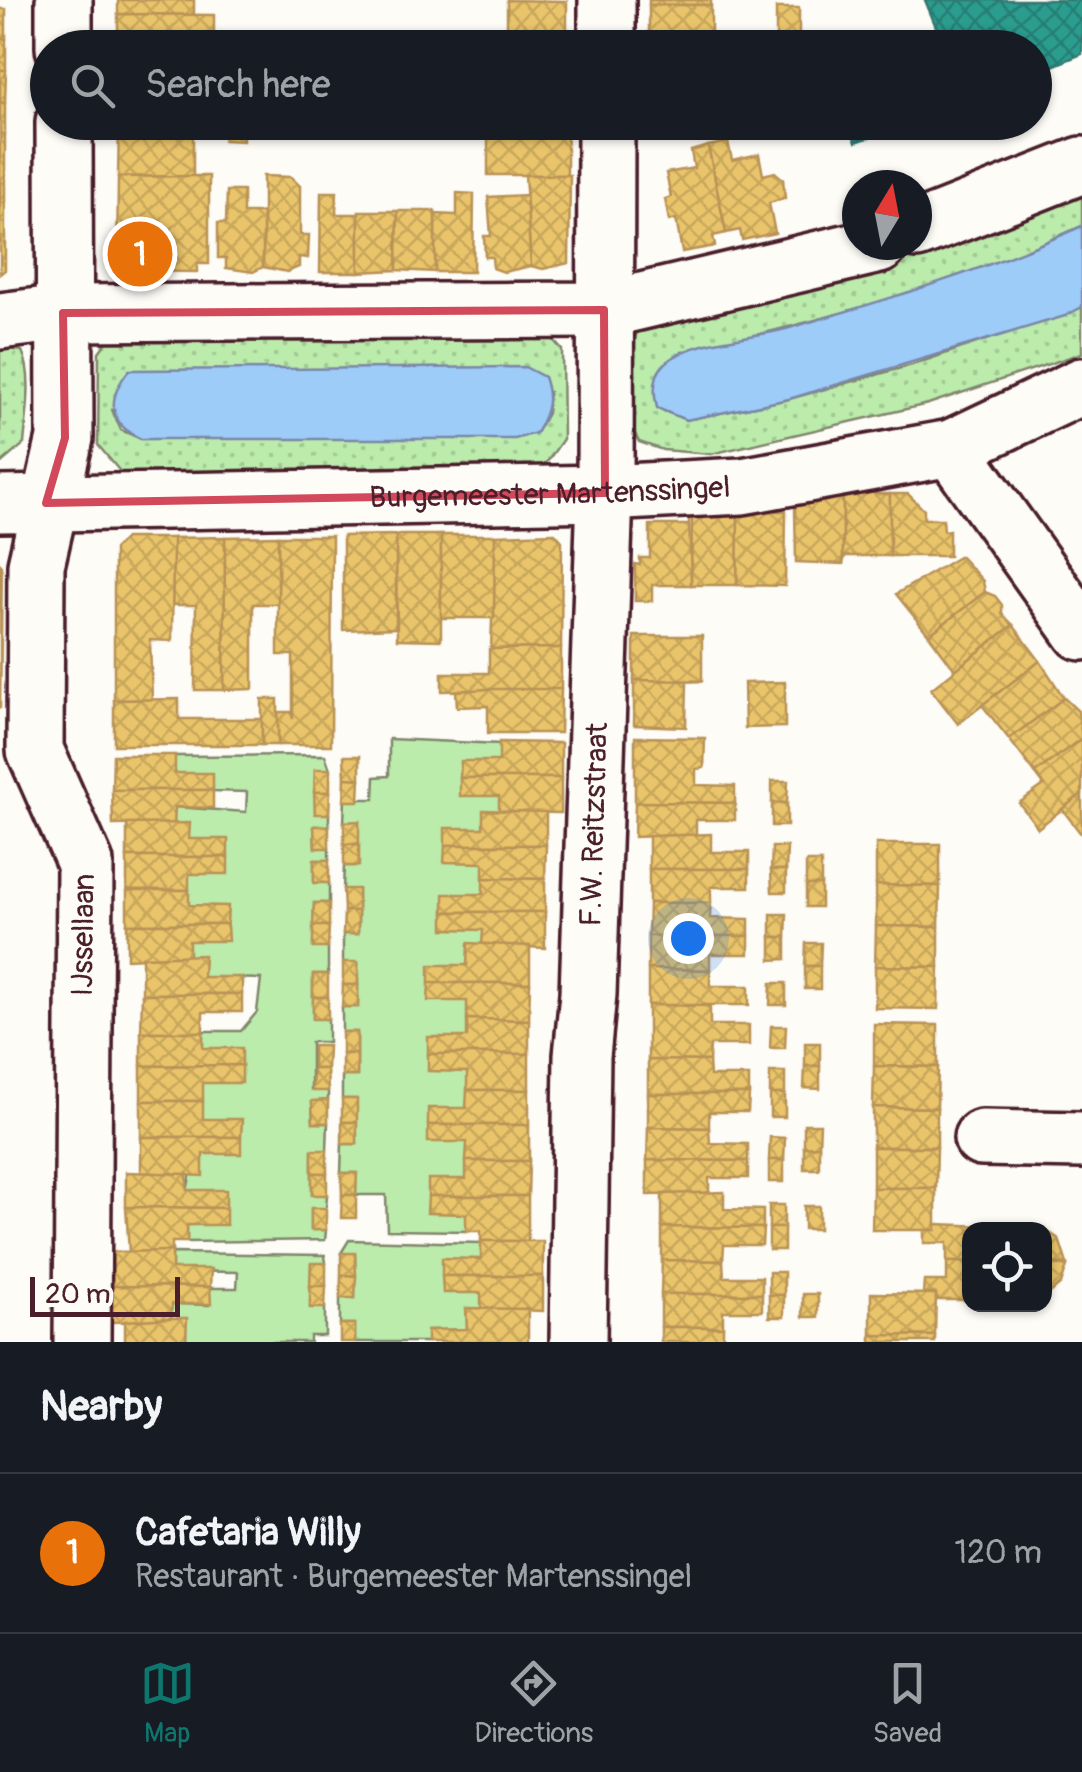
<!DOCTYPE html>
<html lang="en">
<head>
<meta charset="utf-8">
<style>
	:root { --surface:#171b24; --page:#242831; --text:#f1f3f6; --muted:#9ea1a6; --line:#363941; --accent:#0f766e }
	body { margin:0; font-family:Pangolin,sans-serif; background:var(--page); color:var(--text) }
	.controls { position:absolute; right:30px; bottom:30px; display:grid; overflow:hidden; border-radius:20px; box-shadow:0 2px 8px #0004 }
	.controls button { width:90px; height:90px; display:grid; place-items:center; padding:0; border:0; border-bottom:2px solid var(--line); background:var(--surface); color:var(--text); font:50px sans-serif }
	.compass { position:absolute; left:842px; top:170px; width:90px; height:90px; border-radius:50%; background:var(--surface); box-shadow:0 2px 8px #0004; rotate:10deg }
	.scale { position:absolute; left:30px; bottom:25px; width:150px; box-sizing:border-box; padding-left:10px; border:5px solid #4a1f2b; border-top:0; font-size:28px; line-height:35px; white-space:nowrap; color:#4a1f2b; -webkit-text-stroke:8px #fdfcf7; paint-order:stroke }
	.you { position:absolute; left:688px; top:938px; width:35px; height:35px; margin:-25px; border:8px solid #fff; border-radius:50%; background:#1a73e8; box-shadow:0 0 0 15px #1a73e833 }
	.badge { display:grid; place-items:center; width:65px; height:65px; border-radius:50%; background:var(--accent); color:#fff; font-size:32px; font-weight:700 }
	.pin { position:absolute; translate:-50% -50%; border:5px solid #fff; box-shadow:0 2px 10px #0006 }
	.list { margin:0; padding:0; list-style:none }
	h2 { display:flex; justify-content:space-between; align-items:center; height:130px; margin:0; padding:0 40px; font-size:42px }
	h2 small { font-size:32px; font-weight:400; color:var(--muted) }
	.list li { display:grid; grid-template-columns:65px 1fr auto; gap:30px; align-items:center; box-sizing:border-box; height:160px; padding:0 40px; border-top:2px solid var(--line) }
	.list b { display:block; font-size:38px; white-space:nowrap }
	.list p { margin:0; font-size:32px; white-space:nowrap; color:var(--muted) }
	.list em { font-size:32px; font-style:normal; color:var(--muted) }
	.icon { flex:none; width:55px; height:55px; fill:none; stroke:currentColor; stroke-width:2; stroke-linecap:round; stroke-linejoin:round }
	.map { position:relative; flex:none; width:1082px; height:1342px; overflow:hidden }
	.search { position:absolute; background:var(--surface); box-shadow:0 2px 8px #0004; left:30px; right:30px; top:30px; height:110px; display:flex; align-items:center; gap:25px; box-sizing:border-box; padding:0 35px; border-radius:55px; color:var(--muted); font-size:38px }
	.sheet { height:290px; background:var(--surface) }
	nav { display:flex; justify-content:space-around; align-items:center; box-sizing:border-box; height:140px; border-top:2px solid var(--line); background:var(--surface); font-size:28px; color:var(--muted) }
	nav a { display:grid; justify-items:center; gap:5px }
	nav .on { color:var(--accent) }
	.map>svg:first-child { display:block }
</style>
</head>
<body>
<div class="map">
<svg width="1082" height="1342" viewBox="0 0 1082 1342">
	<defs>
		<pattern id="grass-dots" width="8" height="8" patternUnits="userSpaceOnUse" patternTransform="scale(2.5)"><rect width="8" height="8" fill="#bbecac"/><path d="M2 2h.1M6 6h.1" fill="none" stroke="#a2ca94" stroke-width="1.8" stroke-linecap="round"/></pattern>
		<pattern id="homes-cross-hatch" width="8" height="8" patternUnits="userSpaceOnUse" patternTransform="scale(2.5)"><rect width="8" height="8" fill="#e9c46a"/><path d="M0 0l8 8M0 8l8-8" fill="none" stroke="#c9a85c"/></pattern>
		<pattern id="schools-cross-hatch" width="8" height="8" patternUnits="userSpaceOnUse" patternTransform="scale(2.5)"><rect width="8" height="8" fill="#2a9d8f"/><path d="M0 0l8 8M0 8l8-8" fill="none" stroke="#267f75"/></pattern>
	</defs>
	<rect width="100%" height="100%" fill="#fdfcf7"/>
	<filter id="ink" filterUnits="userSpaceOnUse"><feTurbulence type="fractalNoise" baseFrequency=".01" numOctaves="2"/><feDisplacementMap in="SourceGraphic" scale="20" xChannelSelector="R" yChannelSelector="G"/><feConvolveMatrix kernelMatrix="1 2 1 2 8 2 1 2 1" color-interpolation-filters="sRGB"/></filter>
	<g filter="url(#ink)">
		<g fill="url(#grass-dots)" stroke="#82866c" stroke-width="2.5" fill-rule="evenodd">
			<path d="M1082,181V226C954,285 820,322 682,352L657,408L686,420L789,399L912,365L1082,307V353L928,404L711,454L663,450L639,442C620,407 624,354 643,320Z"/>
			<path d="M539,324L562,350L563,439L540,472L123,475L98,445L99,352L114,332ZM549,392L547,413L536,433L141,439L121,430L112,410Z"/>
			<path d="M0,347L22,351C34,376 26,417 24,444L0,464Z"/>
		</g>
		<g fill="#bbecac" stroke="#82866c" stroke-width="2.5">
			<path d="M389,739L500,744V812L485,862L484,946L469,1000L468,1231L387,1230L386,1195H356V1173H341L342,1144H357L356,1099H342V1076H357V1032H342V1007H358V963L343,962V934H358V890L343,889L344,866H358L359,822H344L345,799H374L375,777L389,776Z"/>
			<path d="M325,755L330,769L315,770V813L329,814V826H314L315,847L329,848V860H314V882L329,883V903H314L313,947L328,948V974H313V1018L328,1019V1042H311V1090H328V1100L312,1102L313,1123H328L327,1150L312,1151V1194L327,1195L326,1208L311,1209V1230H326L325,1240L187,1242V1225L225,1224L187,1191L202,1120L203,1031H241L257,1012L261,979L203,977L188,956L189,841L174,824V807L246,812L247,792L213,791L174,774V756Z"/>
			<path d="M349,1240L482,1243V1309H467V1330H429L428,1342H355V1324H340V1298H355V1254L341,1253Z"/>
			<path d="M172,1253L325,1255L326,1263L311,1264L310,1307L325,1308V1336H310V1342H186V1321H171V1304L209,1305L210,1288H237L238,1272L172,1271Z"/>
		</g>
		<g fill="#9dccf9" stroke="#7c87a7" stroke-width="2.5">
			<path d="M1082,226V307L1065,316L789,399L686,420L657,408C651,383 655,365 681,353C711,338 753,338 786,329C887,300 986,270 1082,226Z"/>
			<path d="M525,367L544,377C552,399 548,413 536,433L515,439H141C107,423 107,398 129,370Z"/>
		</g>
		<g fill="url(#homes-cross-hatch)" stroke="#b99257" stroke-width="2.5">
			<path d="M118,0H194V15L118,14Z"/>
			<path d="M507,0L567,1V44H507Z"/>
			<rect x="649" y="0" width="62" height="5"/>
			<rect x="649" y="5" width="62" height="43"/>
			<rect x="776" y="8" width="23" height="30"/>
			<rect x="0" y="9" width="6" height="30"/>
			<path d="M118,14L214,15V44H118Z"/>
			<rect x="0" y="39" width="6" height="31"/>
			<path d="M118,44H226V48H119Z"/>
			<rect x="507" y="44" width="60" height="4"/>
			<path d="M0,70H6L5,103H0Z"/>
			<rect x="0" y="103" width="5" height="31"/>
			<path d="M119,122H193V176L118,177Z"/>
			<path d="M224,122H243V141L224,140Z"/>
			<path d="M488,122H567V131L488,130Z"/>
			<path d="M488,130L567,131V175H488Z"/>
			<path d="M0,134H5V270L0,274Z"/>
			<path d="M728,142L732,160L759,154L763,175L775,172L783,179L785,198L769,203L775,233L742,240L740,230L726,233L708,146Z"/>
			<path d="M708,146L726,233L713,236L715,246L682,252L676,219L669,221L665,199L671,197L666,173L694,168L691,151Z"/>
			<path d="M525,175H570L569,263L543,269L531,266Z"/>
			<path d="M193,176H209V264H197V272L126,271L117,261L118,177Z"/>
			<path d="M263,176L291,177L300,186V235H309L308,258L299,257V267L287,272L263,267Z"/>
			<path d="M227,191H243V213H263V267L253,272L226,268V258H218V223H226Z"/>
			<path d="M321,192H337L336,214H359V272H320Z"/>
			<path d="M457,193L474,194L473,272H435V214L457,215Z"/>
			<path d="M526,195L531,266L504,272L493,268L492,257H485L484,236H491L488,197Z"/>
			<path d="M359,211H398L397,270L359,272Z"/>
			<path d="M398,211H435V272L397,270Z"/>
			<path d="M843,485V564L796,562L795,507L808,493Z"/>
			<path d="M843,485L876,486L875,494H890V556H845L843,564Z"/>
			<path d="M890,494H908L924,510V519H943L944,531L949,530V556H890Z"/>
			<path d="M738,511H786L785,586L737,585Z"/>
			<path d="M738,511L737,585H691L692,516H735Z"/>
			<path d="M689,516L691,585H652V601H635V564L640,565V558H650V525H689Z"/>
			<path d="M555,533L562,541L561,648L491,649L495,535Z"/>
			<path d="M396,535V628L343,630V536Z"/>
			<path d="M396,535H441V640L397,639Z"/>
			<path d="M441,535H495L494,618H441Z"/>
			<path d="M278,536H332L331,745H278V712H291L293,719V655H278Z"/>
			<path d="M278,536V604H253V689L224,690L225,537Z"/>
			<path d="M225,537L224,690H195L196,605H172L173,538Z"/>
			<path d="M125,538H173L172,641L150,640L152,700H114V549Z"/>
			<path d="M960,556L983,581L985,592L929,635L896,594Z"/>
			<path d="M0,564L2,566L0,709Z"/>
			<path d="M985,592L995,596L1002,605V614L1013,625L955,670L929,635Z"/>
			<path d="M1013,625L1040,661L958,724L931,689Z"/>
			<path d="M634,636H702V681L634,680Z"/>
			<path d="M561,648V689L442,691V673H489V649Z"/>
			<path d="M1040,661L1064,698L1009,739L982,705Z"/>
			<path d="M634,680L702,681L687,682L686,727L634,725Z"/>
			<path d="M785,682V727L745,728L744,683Z"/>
			<path d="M488,689H561L560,733H488V706L457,707L456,691Z"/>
			<path d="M1064,698L1078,711L1082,738L1035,773L1009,739Z"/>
			<path d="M179,699V719H262V745H114V700Z"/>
			<rect x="262" y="699" width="16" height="46"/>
			<path d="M635,737L705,738L704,768L696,769V785L735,786V803L635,802Z"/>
			<path d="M1082,738V794L1038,828L1019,803L1044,785L1035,773Z"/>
			<path d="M499,742L561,743V778H460L461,761H499Z"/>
			<path d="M113,755H175V773H213V790H112Z"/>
			<path d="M344,756H360V779L345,778Z"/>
			<path d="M315,769H330V792H314Z"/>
			<path d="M345,778L360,779L359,801H344Z"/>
			<path d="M460,778H561V813L499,812V796H460Z"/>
			<path d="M772,781H788L787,803H772Z"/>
			<path d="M112,790H213V808L175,807L174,824L113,825Z"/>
			<path d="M314,792H330L329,814H315Z"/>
			<path d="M1082,794V835L1062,809Z"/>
			<path d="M635,802L735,803V820H696V835L634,837Z"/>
			<rect x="772" y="803" width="15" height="23"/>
			<path d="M483,810L546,812V845H445V828H483Z"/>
			<path d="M359,821V844H344V822Z"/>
			<path d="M190,823L189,839H228V857H127V824Z"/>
			<path d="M314,826H329V848H315Z"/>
			<path d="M711,834V852H749V869H649V836Z"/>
			<rect x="344" y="844" width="15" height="22"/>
			<path d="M876,844H940V886L876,885Z"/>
			<path d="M445,845H546L545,879L483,878V863L444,862Z"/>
			<path d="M772,847H787L786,870H771Z"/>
			<path d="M127,857H228V874H189V890H127Z"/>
			<rect x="314" y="860" width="15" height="23"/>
			<rect x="806" y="862" width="15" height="23"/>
			<path d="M649,869H749V887H711V903H649Z"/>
			<path d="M771,870H786V892H772Z"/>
			<path d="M483,878L545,879V912H444V894H483Z"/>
			<rect x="806" y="885" width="15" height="22"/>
			<path d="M876,885L940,886L939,927L876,926Z"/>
			<path d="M343,889H358V911H344Z"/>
			<path d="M127,890H189V905L228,906L227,924H127Z"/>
			<path d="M314,903H329V926H313Z"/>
			<path d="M649,903H711L710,918L749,919V936H648Z"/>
			<path d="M344,911H358V934H343Z"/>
			<path d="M444,912H545V948L482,945L483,930L444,929Z"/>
			<path d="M771,914H787L786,937H771Z"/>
			<path d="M127,924H227L228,941H189V956L127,959Z"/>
			<path d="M313,926H329L328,948H313Z"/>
			<path d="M876,926L939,927V967L875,966Z"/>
			<path d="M648,936H749V954H710V970L648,969Z"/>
			<path d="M771,937H786V959L771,960Z"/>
			<path d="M468,943L530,946V983H429V965H467Z"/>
			<path d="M806,943H821L820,966H805Z"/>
			<path d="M204,955L203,977H242V994H142V957Z"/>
			<rect x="343" y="962" width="15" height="23"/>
			<rect x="805" y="966" width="15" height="23"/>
			<path d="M875,966L939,967L938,1009L875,1008Z"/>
			<path d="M648,969L710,970V986H749V1005H648Z"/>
			<rect x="313" y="974" width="15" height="23"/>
			<path d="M429,983H530L529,1020L467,1019V1001H428Z"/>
			<path d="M771,983H786V1005H770Z"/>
			<path d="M343,985H358V1007H342Z"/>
			<path d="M142,994H242V1012H203V1032H141Z"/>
			<rect x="313" y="997" width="15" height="22"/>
			<path d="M648,1005L710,1006V1025H749V1045H710L709,1061L648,1060Z"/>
			<path d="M467,1019L529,1020V1054H428V1037H467Z"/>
			<path d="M874,1024L938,1025V1067L874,1066Z"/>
			<path d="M771,1026H786L785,1048H770Z"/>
			<path d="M141,1032H203V1048H242V1065L141,1066Z"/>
			<rect x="342" y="1032" width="15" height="22"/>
			<rect x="805" y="1043" width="15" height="23"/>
			<path d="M313,1046H328L327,1069H313Z"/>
			<rect x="342" y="1054" width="15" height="22"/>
			<path d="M428,1054H529V1090H467V1072L428,1071Z"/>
			<path d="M648,1060L709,1061L710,1076H749V1094H648Z"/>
			<path d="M242,1065V1083H203V1101H141V1066Z"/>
			<path d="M805,1066H820V1089L804,1088Z"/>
			<path d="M874,1066L938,1067L937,1108L873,1107Z"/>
			<path d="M313,1069H327L328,1091H312Z"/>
			<rect x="770" y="1072" width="15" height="22"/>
			<path d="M467,1090H529V1125H428V1108H466Z"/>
			<path d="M648,1094H749L748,1112H709V1128L648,1127Z"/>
			<rect x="770" y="1094" width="15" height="23"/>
			<rect x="342" y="1099" width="15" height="23"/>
			<path d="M328,1100V1123H313L312,1101Z"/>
			<path d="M141,1101H203V1119H242L241,1137H141Z"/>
			<path d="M873,1107L937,1108V1147H873Z"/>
			<rect x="342" y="1122" width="15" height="22"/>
			<path d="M804,1124H820L819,1146L804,1147Z"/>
			<path d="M428,1125H529V1161H466L467,1142H428Z"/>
			<path d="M648,1127L709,1128L710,1143L748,1144V1161L647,1160Z"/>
			<path d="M141,1137H241V1154H203V1176L141,1173Z"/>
			<path d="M770,1137L785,1138L784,1160H769Z"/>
			<path d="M819,1146V1169H804V1147Z"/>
			<path d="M873,1147H937L936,1188H873Z"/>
			<rect x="312" y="1150" width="15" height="23"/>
			<path d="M647,1160L748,1161V1178H709V1194L647,1195Z"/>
			<rect x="769" y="1160" width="15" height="22"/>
			<path d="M466,1161H529L528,1196H428V1179H466Z"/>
			<path d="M126,1172L187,1174V1190H226V1208L126,1207Z"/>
			<rect x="312" y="1173" width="15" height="22"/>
			<path d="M341,1173H357L356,1195H342Z"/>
			<path d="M873,1188H936V1230H872Z"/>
			<path d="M724,1192V1209L763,1210V1228L662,1227V1194Z"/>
			<path d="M342,1195H356V1218H341Z"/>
			<path d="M428,1196H528V1241H481V1231H466V1214L427,1213Z"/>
			<rect x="769" y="1205" width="15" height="23"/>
			<rect x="804" y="1206" width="15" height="23"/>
			<path d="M126,1207L226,1208V1225H187V1242H172V1251L129,1252Z"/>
			<rect x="311" y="1208" width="15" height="22"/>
			<path d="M936,1224L1042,1228L1059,1239L1067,1264L1044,1263V1230H970V1262H947V1243H924V1230H936Z"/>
			<path d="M662,1227L763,1228L762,1245H724L723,1261L662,1260Z"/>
			<rect x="769" y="1228" width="15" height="22"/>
			<path d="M481,1241H543V1276H442V1258L481,1259Z"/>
			<path d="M172,1251V1269H211L210,1287L110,1286V1252Z"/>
			<path d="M341,1253H355L356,1276L341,1275Z"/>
			<path d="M662,1260L723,1261L724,1277H762V1294H661Z"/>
			<path d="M947,1262H970V1300H935L936,1294H923L924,1281H947Z"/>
			<path d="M311,1263H326V1286H310Z"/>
			<path d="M1044,1263L1067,1266L1061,1284L1044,1298Z"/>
			<rect x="769" y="1272" width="15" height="23"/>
			<path d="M341,1275L356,1276L355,1298H340Z"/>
			<path d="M442,1276H543V1311L481,1309V1293H443Z"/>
			<path d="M110,1286L210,1287L211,1304H172L171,1321L110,1322Z"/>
			<path d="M310,1286H326L325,1308H310Z"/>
			<path d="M871,1293L936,1294L935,1336L871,1335Z"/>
			<path d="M661,1294H762V1311H723V1327H661Z"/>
			<rect x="803" y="1294" width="15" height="23"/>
			<rect x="769" y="1295" width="15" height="22"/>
			<path d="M466,1308L528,1309V1342H427V1330L467,1329Z"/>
			<path d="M171,1318H187L186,1340L225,1342H125V1321Z"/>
			<rect x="340" y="1324" width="15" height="18"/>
			<rect x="661" y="1327" width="62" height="15"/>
			<path d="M871,1335L935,1336V1342H871Z"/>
		</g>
		<g fill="url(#schools-cross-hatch)" stroke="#347771" stroke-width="2.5">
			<path d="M925,0H1082V54L1035,73L1034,77V48H883L923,31L927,40L939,34Z"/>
			<path d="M847,122H914L856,142Z"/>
		</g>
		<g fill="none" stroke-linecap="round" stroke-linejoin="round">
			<g stroke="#4a1f2b" stroke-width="62">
				<g id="minor">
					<path d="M64,48V0"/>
					<path d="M607,48V0"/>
					<path d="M64,122L65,438L36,565L35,750L85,863L82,1342"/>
					<path d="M917,230L1082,165"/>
					<path d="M0,321L63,313L604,310L879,245"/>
					<path d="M951,448L1082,632"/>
					<path id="s1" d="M0,504L605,493L742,486L951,448L1082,386"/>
					<path d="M982,1138L1082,1140"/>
					<path id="s2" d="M578,1342L582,1056L588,994L605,493L606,122"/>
				</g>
			</g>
			<use href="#minor" stroke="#fdfcf7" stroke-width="55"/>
		</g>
	</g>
	<path fill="none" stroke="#d1495b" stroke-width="8" stroke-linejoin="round" d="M604,310L605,493L46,503L65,438L63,313Z"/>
	<g text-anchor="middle" stroke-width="10" stroke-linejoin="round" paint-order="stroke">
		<g font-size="30" fill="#4a1f2b" stroke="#fdfcf7">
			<text dy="10" stroke="none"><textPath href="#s1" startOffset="550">Burgemeester Martenssingel</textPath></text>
			<text dy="10" stroke="none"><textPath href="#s2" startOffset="518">F.W. Reitzstraat</textPath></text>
			<text transform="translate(83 935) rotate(-89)" y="10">IJssellaan</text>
		</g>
	</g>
</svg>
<div class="controls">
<button><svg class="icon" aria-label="locate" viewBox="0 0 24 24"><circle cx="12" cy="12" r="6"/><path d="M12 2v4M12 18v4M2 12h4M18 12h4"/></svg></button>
</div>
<svg class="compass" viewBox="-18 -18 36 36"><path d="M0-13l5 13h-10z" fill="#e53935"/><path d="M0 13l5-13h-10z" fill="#9ea1a6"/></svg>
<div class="scale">20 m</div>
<div class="you"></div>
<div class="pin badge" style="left:140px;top:254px;background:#e8710a">1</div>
<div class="search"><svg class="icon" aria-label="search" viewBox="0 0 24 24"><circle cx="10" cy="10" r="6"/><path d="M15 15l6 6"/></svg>Search here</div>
</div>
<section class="sheet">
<h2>Nearby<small></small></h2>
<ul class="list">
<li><span class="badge" style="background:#e8710a">1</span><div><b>Cafetaria Willy</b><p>Restaurant · Burgemeester Martenssingel</p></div><em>120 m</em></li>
</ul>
</section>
<nav>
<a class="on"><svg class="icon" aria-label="map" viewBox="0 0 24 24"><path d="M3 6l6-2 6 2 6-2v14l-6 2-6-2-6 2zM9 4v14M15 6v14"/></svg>Map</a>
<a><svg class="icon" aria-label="directions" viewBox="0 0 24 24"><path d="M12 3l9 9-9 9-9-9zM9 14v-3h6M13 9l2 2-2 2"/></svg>Directions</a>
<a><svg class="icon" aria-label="saved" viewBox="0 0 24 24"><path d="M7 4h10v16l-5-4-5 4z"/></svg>Saved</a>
</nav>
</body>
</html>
